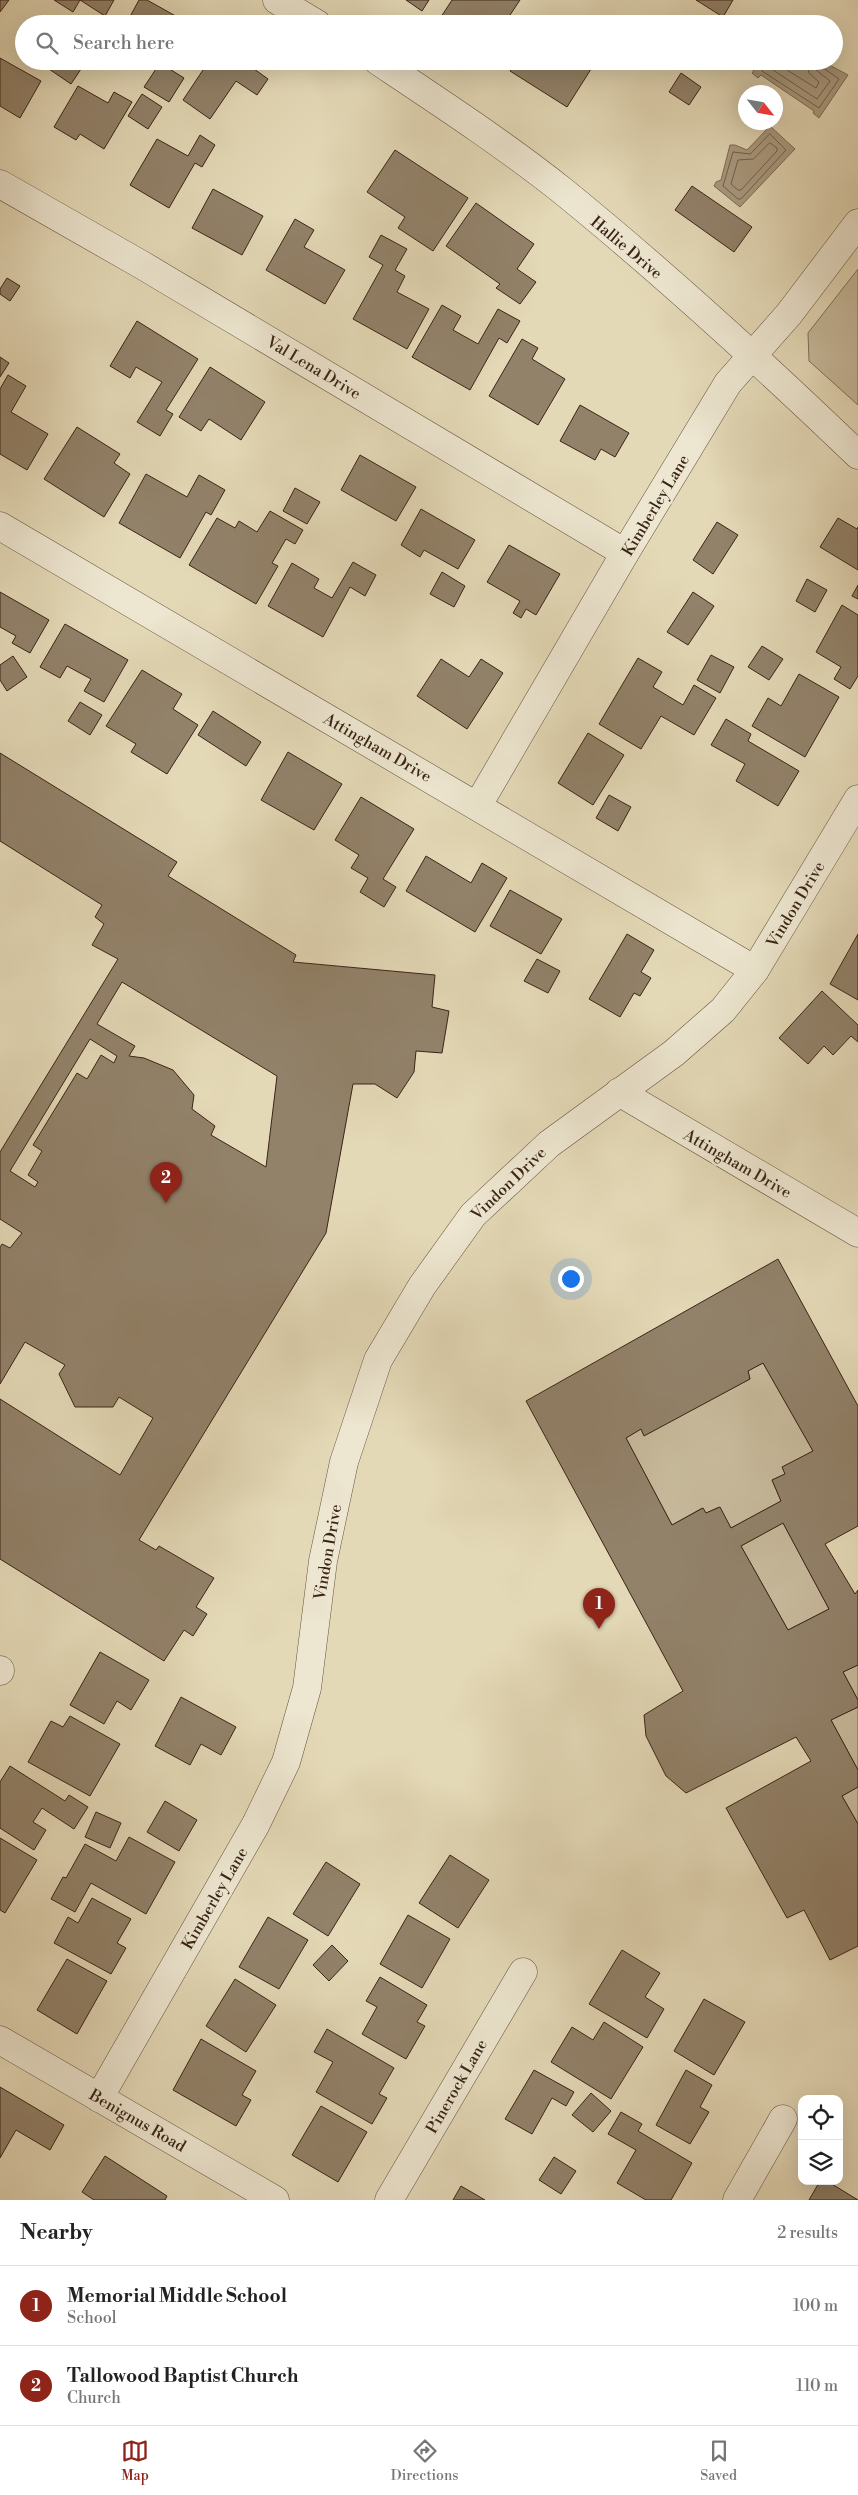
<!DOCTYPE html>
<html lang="en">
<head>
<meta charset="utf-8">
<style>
	:root { --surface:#fff; --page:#f6f6f6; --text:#222; --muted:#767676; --line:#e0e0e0; --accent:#8f2418 }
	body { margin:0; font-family:"Libre Bodoni",serif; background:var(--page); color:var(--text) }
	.controls { position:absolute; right:15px; bottom:15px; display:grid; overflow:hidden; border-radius:10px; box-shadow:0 5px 20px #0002 }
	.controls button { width:45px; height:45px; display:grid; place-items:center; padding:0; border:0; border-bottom:1px solid var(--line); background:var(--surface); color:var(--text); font:25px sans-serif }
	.compass { position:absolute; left:738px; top:85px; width:45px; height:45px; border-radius:50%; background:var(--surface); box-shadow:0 5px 20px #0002; rotate:121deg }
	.you { position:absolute; left:570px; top:1278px; width:18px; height:18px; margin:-12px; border:4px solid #fff; border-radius:50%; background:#1a73e8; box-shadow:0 0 0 8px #1a73e833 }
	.badge { display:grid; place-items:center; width:32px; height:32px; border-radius:50%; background:var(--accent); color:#fff; font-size:16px; font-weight:700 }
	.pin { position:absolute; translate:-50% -41px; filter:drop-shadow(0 1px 2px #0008) }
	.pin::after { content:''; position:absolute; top:26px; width:18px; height:15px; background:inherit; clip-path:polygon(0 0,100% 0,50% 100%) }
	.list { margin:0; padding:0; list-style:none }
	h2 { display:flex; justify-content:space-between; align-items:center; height:65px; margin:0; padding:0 20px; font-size:21px }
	h2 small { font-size:16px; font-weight:400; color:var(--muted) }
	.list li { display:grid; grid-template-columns:32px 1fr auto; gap:15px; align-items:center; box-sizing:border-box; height:80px; padding:0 20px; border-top:1px solid var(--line) }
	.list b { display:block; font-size:19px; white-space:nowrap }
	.list p { margin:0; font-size:16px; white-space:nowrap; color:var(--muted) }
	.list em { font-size:16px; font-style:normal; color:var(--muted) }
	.icon { flex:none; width:28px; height:28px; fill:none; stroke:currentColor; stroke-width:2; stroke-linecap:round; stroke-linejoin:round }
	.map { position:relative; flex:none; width:858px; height:2200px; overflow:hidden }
	.search { position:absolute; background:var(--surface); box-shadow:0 5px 20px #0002; left:15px; right:15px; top:15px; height:55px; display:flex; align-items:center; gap:12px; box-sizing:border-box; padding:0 18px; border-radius:28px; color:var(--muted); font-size:19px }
	.sheet { height:225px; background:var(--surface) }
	nav { display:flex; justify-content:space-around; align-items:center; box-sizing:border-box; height:70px; border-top:1px solid var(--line); background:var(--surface); font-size:14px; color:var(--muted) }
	nav a { display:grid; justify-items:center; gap:2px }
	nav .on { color:var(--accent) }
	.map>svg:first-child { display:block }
</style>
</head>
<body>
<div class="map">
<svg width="858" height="2200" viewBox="0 0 858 2200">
	<rect width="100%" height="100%" fill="#e4d9b7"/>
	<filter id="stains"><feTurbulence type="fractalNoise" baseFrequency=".004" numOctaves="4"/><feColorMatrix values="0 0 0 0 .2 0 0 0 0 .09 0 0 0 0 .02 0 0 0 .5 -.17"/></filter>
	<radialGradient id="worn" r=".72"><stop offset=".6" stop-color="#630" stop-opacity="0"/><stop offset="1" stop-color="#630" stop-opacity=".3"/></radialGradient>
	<g fill="#c7ba9c" stroke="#806f5a">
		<path d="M858,269V405L809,361L808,333Z"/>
		<path d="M763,1363L813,1451L783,1467L785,1474L772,1480L781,1501L731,1528L719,1507L706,1513L702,1508L672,1525L626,1438L641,1429L644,1435L750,1379L748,1371Z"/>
		<path d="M783,1523L829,1609L788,1630L741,1546Z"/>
		<path d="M858,1665V1700L843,1672Z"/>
		<path d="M858,1707V1770L831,1720Z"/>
		<path d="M858,1787V1824L842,1796Z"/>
	</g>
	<g fill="#aa9b81" stroke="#7d6b57">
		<path d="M760,61H822L848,75L819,118L813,113L814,111L761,75L758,78L752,73Z"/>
		<path d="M770,126L795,149L740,207L714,186L716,182L721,180L730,145H735L747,150Z"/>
	</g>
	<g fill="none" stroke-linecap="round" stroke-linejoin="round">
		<g stroke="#72604c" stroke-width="1">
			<path d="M764,61L762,71L819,108L839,79L822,67L820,61"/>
			<path d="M770,61V68L817,99L830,81L816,70L814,61"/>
			<path d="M777,61L779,65L816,88L819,82L809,73L806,61"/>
			<path d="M770,134L786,150L741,199H738L723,186L733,152L750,154Z"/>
			<path d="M770,143L777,148V151L741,190H738L731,184L738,160L753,159Z"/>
		</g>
	</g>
	<g fill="#92826a" stroke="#3a2417" fill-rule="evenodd">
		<path d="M0,0H9L0,12Z"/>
		<path d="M54,0H114L105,16L80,0L73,12Z"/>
		<path d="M139,0H147L190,24H126Z"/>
		<path d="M406,0H429L422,11Z"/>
		<path d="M452,0H520L504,24H445L439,20Z"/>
		<path d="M696,0H733L723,17Z"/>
		<path d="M0,58L41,81L20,118L0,106Z"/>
		<path d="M54,61H83L85,63L71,84L49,69Z"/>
		<path d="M209,61H243L268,79L257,95L236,81L210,119L183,100Z"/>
		<path d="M517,61H585L593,66L567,107L510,71Z"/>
		<path d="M160,63L184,78L169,102L144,87Z"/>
		<path d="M681,73L701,87L689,105L669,92Z"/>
		<path d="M78,86L108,103L114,92L132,102L104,149L80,134L76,140L54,127Z"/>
		<path d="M142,94L162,107L148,129L128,116Z"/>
		<path d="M200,135L215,145L202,167L195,163L169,208L130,185L157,139L188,156Z"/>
		<path d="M395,150L468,198L433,251L398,228L405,217L367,192Z"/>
		<path d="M692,186L752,227L734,252L675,210Z"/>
		<path d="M213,189L263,216L242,255L192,228Z"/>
		<path d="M476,203L534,244L517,269L536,282L520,304L496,288L500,284L446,246Z"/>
		<path d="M295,219L314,230L304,247L345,270L325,304L266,270Z"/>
		<path d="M381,235L407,249L395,270L405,276L397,292L429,309L407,349L353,319L383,265L369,257Z"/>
		<path d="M7,278L20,286L10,301L0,294V289Z"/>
		<path d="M442,305L461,316L453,330L478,344L498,309L520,321L507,343L499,338L470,390L412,357Z"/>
		<path d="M137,321L198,359L166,410L173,414L160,436L137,422L162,382L136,367L130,378L110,366Z"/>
		<path d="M522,339L538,348L532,359L565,379L538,425L489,396Z"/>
		<path d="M0,357L9,363L0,377Z"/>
		<path d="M210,367L265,402L241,440L209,419L201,431L179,417Z"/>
		<path d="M8,375L26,386L11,412L48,434L27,470L0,454V389Z"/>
		<path d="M580,405L629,433L615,457L601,449L595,460L560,441Z"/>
		<path d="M77,427L120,454L114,463L130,474L104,517L44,479Z"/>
		<path d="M360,455L416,487L396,521L341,490Z"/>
		<path d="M146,474L187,497L199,475L225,490L211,515L206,512L180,558L119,523Z"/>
		<path d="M295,488L320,502L307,524L283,511Z"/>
		<path d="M421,509L475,540L458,569L424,550L420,557L401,545Z"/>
		<path d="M270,511L303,530L295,544L286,539L272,563L278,566L256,604L189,565L217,518L235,528L239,521L257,532Z"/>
		<path d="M838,518L857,529L858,527V570L820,547Z"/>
		<path d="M717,522L738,535L713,574L693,560Z"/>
		<path d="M509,545L560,574L536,615L526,609L521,618L513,613L520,601L487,582Z"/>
		<path d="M353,562L376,575L365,596L350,587L323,637L268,606L292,563L319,579L314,588L332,598Z"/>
		<path d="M442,572L465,586L454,607L430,594Z"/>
		<path d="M807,579L827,590L815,612L796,601Z"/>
		<path d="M858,585V599L852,596Z"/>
		<path d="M0,592L49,620L30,653L12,643L16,636L0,627Z"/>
		<path d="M693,592L714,606L688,645L667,632Z"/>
		<path d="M842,605L858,615V676L850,689L834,679L841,667L816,652Z"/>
		<path d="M65,624L128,660L104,702L84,691L91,679L67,666L60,678L40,667Z"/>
		<path d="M762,646L783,659L769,680L748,667Z"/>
		<path d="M711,655L734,667L720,693L697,680Z"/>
		<path d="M13,656L27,677L7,691L0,680V665Z"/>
		<path d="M638,658L662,672L653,687L683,705L694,685L716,698L694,735L661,716L641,749L599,724Z"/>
		<path d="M441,659L469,677L481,659L503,673L467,729L417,696Z"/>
		<path d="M142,670L182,694L173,709L198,725L167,774L131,752L136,744L106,726Z"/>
		<path d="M799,674L839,697L805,757L752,726L768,698L781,706Z"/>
		<path d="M80,702L102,715L90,735L68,721Z"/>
		<path d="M213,711L261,742L246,766L198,735Z"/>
		<path d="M726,719L751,734L748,741L799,771L778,806L736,781L745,764L711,745Z"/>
		<path d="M588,733L624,755L593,805L558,783Z"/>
		<path d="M288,752L342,784L314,830L261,800Z"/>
		<path d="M0,753L177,862L168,876L296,955L293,962L435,975L432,1007L449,1011L442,1053L416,1051L414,1072L397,1098L375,1084H353L326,1233L139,1540L156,1550L159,1546L214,1578L196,1607L207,1614L193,1636L184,1630L164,1661L0,1559V1399L120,1475L153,1418L119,1397L113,1407H75L59,1374L65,1365L25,1342L0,1384V1247L2,1244L10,1248L22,1233L0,1219V1152L118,959L92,945L104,924L95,917L102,905L0,841ZM122,982L277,1076L266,1167L211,1135L215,1126L192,1109L194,1095L173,1070L144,1058L129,1056L135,1046L97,1024ZM90,1039L117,1056L114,1063L101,1055L87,1079L77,1073L33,1145L42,1151L28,1175L38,1182L35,1187L10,1171Z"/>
		<path d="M609,795L631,807L618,831L596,818Z"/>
		<path d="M361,797L414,829L383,879L396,887L384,907L360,892L368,878L351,868L359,855L335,840Z"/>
		<path d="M426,856L471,883L482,863L507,878L475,932L406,891Z"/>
		<path d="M510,890L562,919L541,954L490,926Z"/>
		<path d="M627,934L654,950L641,972L651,978L640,996L634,993L620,1017L589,999Z"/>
		<path d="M858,934V1000L830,984Z"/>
		<path d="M537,959L560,971L548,993L524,981Z"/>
		<path d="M822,991L858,1025V1042L851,1036L833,1055L824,1046L808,1064L779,1038Z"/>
		<path d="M778,1259L858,1406V1526L825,1544L855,1594L858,1590V1665L843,1672L858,1700V1707L831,1720L858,1770V1787L842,1796L858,1824V1946L830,1960L804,1910L787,1918L726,1808L811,1761L796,1737L686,1793L666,1776L646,1736L644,1715L683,1691L526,1401ZM763,1363L813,1451L782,1467L785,1474L772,1480L781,1501L731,1528L720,1507L706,1513L703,1508L672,1525L626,1438L641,1429L644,1436L750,1379L748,1371ZM783,1523L829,1609L788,1630L741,1546Z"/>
		<path d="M100,1652L149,1680L131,1710L117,1701L104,1724L70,1705Z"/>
		<path d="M181,1697L236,1727L221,1755L201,1744L190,1765L155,1746Z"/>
		<path d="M70,1716L120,1744L90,1796L28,1762L51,1721L63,1727Z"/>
		<path d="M10,1766L65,1801L69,1795L88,1807L74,1829L42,1808L33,1822L46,1830L34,1850L0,1828V1782Z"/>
		<path d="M165,1801L197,1820L179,1851L147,1832Z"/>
		<path d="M96,1812L121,1823L110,1848L85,1837Z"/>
		<path d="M129,1837L175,1862L146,1914L91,1883L75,1912L51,1899L63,1877L66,1878L85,1844L116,1861Z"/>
		<path d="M0,1838L37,1860L5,1913L0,1910Z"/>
		<path d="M450,1855L489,1880L458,1928L419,1903Z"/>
		<path d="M326,1862L360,1884L328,1936L293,1914Z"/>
		<path d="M92,1898L131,1919L117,1943L126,1948L111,1974L54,1943L68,1917L78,1923Z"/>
		<path d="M408,1915L450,1939L422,1988L380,1964Z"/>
		<path d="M268,1917L308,1940L279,1989L239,1967Z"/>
		<path d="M332,1945L348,1961L329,1981L313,1965Z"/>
		<path d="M622,1950L660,1973L645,1997L664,2009L647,2038L589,2004Z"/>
		<path d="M67,1959L107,1981L77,2034L37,2010Z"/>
		<path d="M380,1977L427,2005L417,2022L425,2026L406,2059L362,2034L377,2007L366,2001Z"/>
		<path d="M235,1979L276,2005L246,2052L206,2026Z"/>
		<path d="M704,1999L745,2022L714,2075L674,2051Z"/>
		<path d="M604,2022L643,2047L611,2099L551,2062L572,2027L593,2040Z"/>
		<path d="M327,2029L394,2068L379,2094L387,2098L372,2124L316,2092L333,2062L314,2052Z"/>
		<path d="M201,2039L256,2071L242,2095L251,2100L236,2126L173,2090Z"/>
		<path d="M534,2070L574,2092L566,2106L552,2098L532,2134L505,2119Z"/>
		<path d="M686,2070L712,2085L700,2107L709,2112L690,2144L656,2125Z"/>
		<path d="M0,2087L64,2125L50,2150L16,2130L0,2158Z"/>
		<path d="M591,2093L611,2111L593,2132L572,2115Z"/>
		<path d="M321,2106L367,2132L338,2182L292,2155Z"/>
		<path d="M621,2112L642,2124L638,2131L692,2163L671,2200H646L617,2183L636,2150L608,2134Z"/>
		<path d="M105,2156L167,2196L165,2200H94L82,2192Z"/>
		<path d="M554,2157L576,2171L561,2194L539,2180Z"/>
		<path d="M820,2181H827L858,2200H809Z"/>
		<path d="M461,2186L485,2200H453Z"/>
	</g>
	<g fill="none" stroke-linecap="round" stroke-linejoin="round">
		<g stroke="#64513f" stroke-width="29">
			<g id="minor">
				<path d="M277,0L317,24"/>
				<path d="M378,61C441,103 505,145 564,192C666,275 763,364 858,455"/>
				<path d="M0,184L142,265L625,553"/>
				<path d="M0,526L755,970"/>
				<path d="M478,805L625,553L728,383L789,314L858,223"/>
				<path d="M619,1092L858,1233"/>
				<path d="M0,1671V1670"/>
				<path d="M0,2040L275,2200"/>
				<path d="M99,2098L256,1824L286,1762L307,1688L323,1561L344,1462L378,1360L422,1286L473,1215L549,1144L674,1053L723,1010L755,970L858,799"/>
				<path d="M389,2200L523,1972"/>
				<path d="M737,2200L783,2119"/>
			</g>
		</g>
		<use href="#minor" stroke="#ede6d0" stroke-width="28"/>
	</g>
	<g text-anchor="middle" stroke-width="5" stroke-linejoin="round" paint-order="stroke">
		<g font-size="16" fill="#3a2417" stroke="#ede6d0">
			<text transform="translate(627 247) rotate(40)" y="6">Hallie Drive</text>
			<text transform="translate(314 367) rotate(31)" y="6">Val Lena Drive</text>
			<text transform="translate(655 505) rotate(-59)" y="6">Kimberley Lane</text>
			<text transform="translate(378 747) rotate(30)" y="6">Attingham Drive</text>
			<text transform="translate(795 904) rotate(-59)" y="6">Vindon Drive</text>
			<text transform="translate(738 1163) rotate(30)" y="6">Attingham Drive</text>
			<text transform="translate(508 1183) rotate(-44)" y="6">Vindon Drive</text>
			<text transform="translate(327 1552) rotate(-80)" y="6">Vindon Drive</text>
			<text transform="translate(214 1898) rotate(-60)" y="6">Kimberley Lane</text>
			<text transform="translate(456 2086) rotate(-60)" y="6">Pinerock Lane</text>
			<text transform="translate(138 2120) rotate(30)" y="6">Benignus Road</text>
		</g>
	</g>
	<rect width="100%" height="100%" filter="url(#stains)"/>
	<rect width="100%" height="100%" fill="url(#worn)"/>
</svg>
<div class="controls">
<button><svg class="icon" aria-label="locate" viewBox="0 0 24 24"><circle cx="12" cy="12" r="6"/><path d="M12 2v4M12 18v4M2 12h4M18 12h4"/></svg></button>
<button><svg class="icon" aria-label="layers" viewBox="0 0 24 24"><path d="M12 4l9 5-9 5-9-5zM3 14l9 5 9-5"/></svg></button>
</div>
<svg class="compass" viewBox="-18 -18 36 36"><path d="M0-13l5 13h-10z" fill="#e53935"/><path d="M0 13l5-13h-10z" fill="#767676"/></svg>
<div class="you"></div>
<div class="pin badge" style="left:599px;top:1629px">1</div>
<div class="pin badge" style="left:166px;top:1203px">2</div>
<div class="search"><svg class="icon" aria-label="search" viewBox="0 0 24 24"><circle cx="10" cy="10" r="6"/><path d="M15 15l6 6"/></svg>Search here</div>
</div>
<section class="sheet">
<h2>Nearby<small>2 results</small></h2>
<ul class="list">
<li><span class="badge">1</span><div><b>Memorial Middle School</b><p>School</p></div><em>100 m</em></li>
<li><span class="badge">2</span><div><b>Tallowood Baptist Church</b><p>Church</p></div><em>110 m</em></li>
</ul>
</section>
<nav>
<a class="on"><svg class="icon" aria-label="map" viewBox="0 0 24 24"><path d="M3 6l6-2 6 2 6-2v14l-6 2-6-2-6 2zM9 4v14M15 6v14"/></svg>Map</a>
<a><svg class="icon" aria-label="directions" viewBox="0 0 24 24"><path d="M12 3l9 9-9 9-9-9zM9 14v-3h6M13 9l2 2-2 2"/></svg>Directions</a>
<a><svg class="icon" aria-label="saved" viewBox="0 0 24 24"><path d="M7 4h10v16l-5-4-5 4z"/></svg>Saved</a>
</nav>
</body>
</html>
